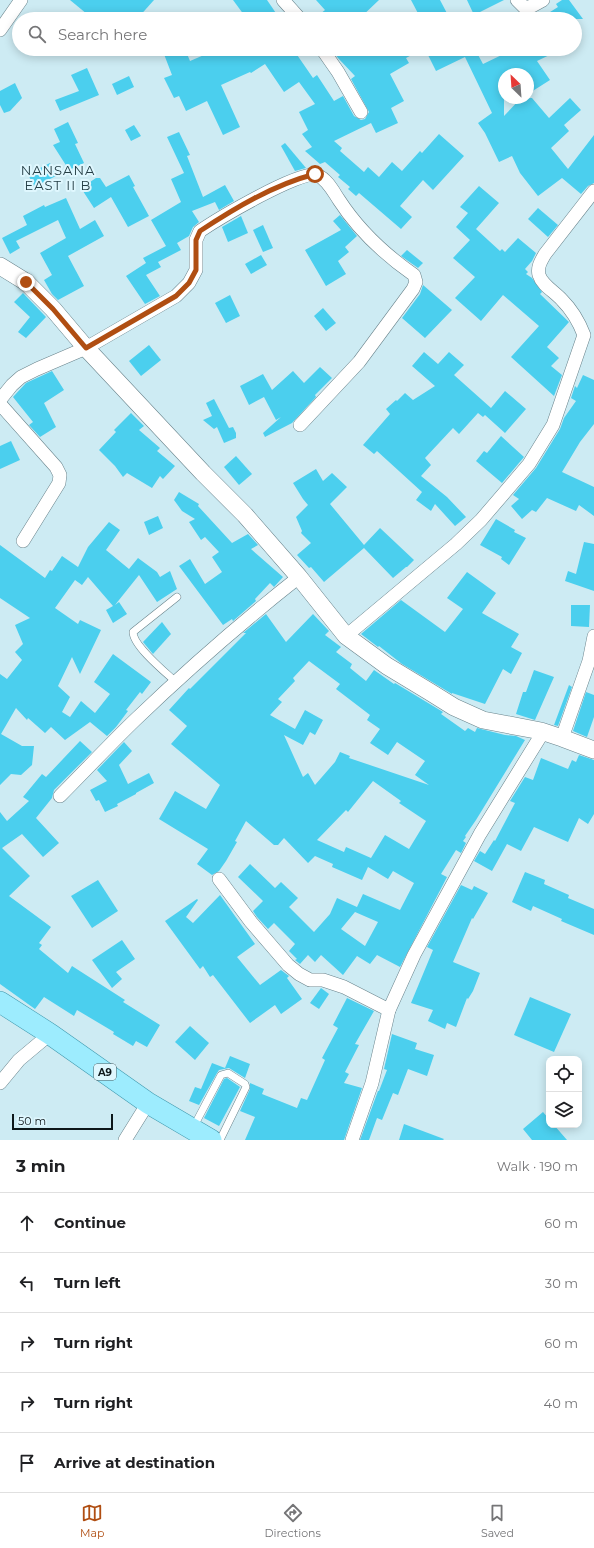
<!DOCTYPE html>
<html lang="en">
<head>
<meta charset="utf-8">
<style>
	:root { --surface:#fff; --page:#f6f6f6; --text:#202124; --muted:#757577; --line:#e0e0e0; --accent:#b04e12 }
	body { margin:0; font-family:Montserrat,sans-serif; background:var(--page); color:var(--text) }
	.controls { position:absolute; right:12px; bottom:12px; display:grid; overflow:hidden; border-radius:8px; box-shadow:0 2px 10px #0003 }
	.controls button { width:36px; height:36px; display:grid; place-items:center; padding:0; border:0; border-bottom:1px solid var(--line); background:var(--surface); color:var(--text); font:20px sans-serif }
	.compass { position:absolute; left:498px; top:68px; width:36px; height:36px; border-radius:50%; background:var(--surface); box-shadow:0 2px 10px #0003; rotate:335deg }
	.scale { position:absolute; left:12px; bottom:10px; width:101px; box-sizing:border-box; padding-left:4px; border:2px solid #0d171a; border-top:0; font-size:11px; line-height:14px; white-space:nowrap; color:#0d171a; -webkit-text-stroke:3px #dff7fe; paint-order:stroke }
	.stop { position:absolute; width:12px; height:12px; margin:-9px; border:3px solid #b04e12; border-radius:50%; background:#fff }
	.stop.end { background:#b04e12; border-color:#fff; box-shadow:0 1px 4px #0008 }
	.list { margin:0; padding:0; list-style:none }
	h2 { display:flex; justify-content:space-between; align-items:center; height:52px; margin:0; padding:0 16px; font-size:17px }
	h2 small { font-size:13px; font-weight:400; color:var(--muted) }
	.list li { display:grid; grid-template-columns:26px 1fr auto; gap:12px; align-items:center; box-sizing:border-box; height:60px; padding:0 16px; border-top:1px solid var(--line) }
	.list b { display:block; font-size:15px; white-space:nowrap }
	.list em { font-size:13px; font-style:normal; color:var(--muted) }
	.icon { flex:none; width:22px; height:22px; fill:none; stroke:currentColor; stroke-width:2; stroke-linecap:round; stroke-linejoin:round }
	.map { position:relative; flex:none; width:594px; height:1140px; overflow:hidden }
	.search { position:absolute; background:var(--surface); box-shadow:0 2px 10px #0003; left:12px; right:12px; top:12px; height:44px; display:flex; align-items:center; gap:10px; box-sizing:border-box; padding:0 14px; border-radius:22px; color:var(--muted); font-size:15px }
	.sheet { height:352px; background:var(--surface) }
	nav { display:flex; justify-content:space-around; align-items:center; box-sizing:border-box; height:56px; border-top:1px solid var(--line); background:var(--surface); font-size:11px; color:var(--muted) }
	nav a { display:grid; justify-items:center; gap:2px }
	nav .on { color:var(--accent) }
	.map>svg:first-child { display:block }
</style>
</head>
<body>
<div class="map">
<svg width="594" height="1140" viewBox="0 0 594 1140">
	<rect width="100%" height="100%" fill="#cdebf3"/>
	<g fill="#4bcfee" fill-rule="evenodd">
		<path d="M70,0H154L137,19H93Z"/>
		<path d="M233,0H267L280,19H247Z"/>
		<path d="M316,0H379L359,19H314L325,10Z"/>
		<path d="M411,0H440L450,19H421Z"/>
		<path d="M467,0H504L474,15Z"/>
		<path d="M562,0H569L583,19H539L558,7L556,4Z"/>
		<path d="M162,49H185L190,61L218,49H293L313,78L317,75L334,101L343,96L354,116L361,120L365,119L369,112L351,79L355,76L338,58L332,49H423L406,58L409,63L390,74L404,101L391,108L398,123L376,133L371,123L334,141L342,148L340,151L364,172L368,167L379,177L392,162L402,171L420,151L422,153L439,134L464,156L433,190L423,180L400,206L412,217L401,229L359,193L356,196L348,189L350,187L338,177L340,175L325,162L320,164L305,151L312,147L302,134L308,130L299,112L315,104L299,82L284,92L265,64L251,73L250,72L221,85L240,127L223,135L207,101L186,111L179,96L174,98L164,78L172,75Z"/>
		<path d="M425,49H481L476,51L483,64L514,49H523L525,53L533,49H562L537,61L550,80L528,94V74H504V116L521,98H532L549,118L570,98L581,110L564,125L569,131L551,148L568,169L594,135V183L588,186L581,194L562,178L538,196L520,173L512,156L499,162L485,133L478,123L492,113L465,57L436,71Z"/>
		<path d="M87,68L99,95L60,111L55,100L79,91L71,75Z"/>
		<path d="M129,76L134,87L117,95L112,84Z"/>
		<path d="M15,83L22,98L10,111L4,113L0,105V91Z"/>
		<path d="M68,122L78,143L75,144L84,163L69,170L53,145L60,142L54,129Z"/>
		<path d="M134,125L141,136L131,141L125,130Z"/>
		<path d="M179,132L190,155L187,156L203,197L225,185L234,201L219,210L215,202L192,211L199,222L193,227L189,236L177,243L181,250L158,262L161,267L146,275L160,296L145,304L126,276L146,263L143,258L166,246L151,220L181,202L171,179L184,173L167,137Z"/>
		<path d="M285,143L306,168L295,171L281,146Z"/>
		<path d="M50,163L56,176L34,187L28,174Z"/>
		<path d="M129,175L135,186L133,187L149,216L128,227L111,197L94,208L81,188L96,178H100L106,187Z"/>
		<path d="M479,186L499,203L476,229L500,251L502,249L505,252L518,238L536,253L532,261L525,269L528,272L526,274L532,278L542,292L540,294L569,322L547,347L559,358L551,366L562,375L554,396L511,357L539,326L503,295L481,321L455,298L475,277L453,258L470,240L456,227L468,213L460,207Z"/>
		<path d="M66,198L80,229L95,220L104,236L68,256L84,286L58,300L52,294L44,280L52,275L40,253L66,238L58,220L16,241L20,248L10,254L2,238L27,225L23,216L44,205L45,207Z"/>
		<path d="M538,208L558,225L548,237L528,219Z"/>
		<path d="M340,215L357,236L345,247L349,252L338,261L346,274L326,286L305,250L341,230L333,221Z"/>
		<path d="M241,216L248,233L228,242L222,227Z"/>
		<path d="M263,225L273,248L263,252L253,230Z"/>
		<path d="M407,250L423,263L418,268L401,256Z"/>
		<path d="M261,255L267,265L251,274L245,264Z"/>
		<path d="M423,285L452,310L425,338L402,318L420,294Z"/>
		<path d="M23,293L46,317L26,338L18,332L30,317L14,302Z"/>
		<path d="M230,295L240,316L226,323L215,303Z"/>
		<path d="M323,308L336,323L326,331L314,316Z"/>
		<path d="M149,345L161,360L141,376L129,361Z"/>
		<path d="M424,352L438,364L449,352L464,365L454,375L491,408L505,391L526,409L505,433L485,415L483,417L478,413L459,434L453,428L425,458L431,465L421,476L447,497L466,517L455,526L435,504L431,511L416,500L422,492L377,451L374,454L363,445L390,414L386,409L396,400L397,401L405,393L413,400L435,386L412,366Z"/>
		<path d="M320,367L332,378L315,395L316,397L292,423L265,437L263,433L281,417L276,420L264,397L249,405L240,386L263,374L272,390L293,371L304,383Z"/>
		<path d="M52,371L64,390L44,403L56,427L40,437L29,425L33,422L13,397L26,383Z"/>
		<path d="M583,375L594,380V424L580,442L562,472L594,487V516L579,505L576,511L547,498L536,512L532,510L522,519L511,506L519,499L513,495L536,468L560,429L564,418L576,401L571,398L575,386L577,388Z"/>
		<path d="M214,399L229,428L233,427L236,433V438L224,443L217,427L214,429L203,420L212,416L206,403Z"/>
		<path d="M131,413L144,426L139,430L160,448L157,451L175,466L163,479L160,476L152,488L127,473L123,477L115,466L99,450L116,432L114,430Z"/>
		<path d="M501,436L524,457L502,483L476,461L484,451L487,453Z"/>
		<path d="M11,441L20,460L0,469V446Z"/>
		<path d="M236,456L252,474L239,485L224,467Z"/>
		<path d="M316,469L323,481L332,473L347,487L330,504L364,545L380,528L414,560L407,567H406L393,578L364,548L324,582L311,567L309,568L297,555L311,543L301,533L302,531L296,517L308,505L303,499L293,483Z"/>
		<path d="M179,492L199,504L198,506L232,543L248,534L258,545L251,549L283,577L274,587L270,583L255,599L256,601L233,621L232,619L223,625L179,566L190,559L205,584L222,572L212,557L219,552L205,537L201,540L189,522L195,519L182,511L174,500Z"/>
		<path d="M158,516L163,528L149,535L144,522Z"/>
		<path d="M496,519L515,530L514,532L526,538L509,565L501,559L502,557L480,545Z"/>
		<path d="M109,522L120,530L106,550L129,569L138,558L157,572L160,577L170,571L177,589L157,602L139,575L115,605L119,602L127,614L113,623L106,610L113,606L88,577L82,585L75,580L55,608L78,624L80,620L101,630L80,674L72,657L58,686L70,697L62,712L70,717L81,701L95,713L110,694L94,682L113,654L151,682L142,694L140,692L126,710L128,711L116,727L107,736L90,722L65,740L51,727L45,733L28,718L27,720L16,708L1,734L22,746H34L32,765L21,775L11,774L0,785V674L7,679L22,660L15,652L23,644L15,625L30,618L0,598V545L45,578L50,570L52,571L62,556L78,567L88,547Z"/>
		<path d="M584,542L594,544V591L565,581L568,571L576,574Z"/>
		<path d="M467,572L496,593L482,613L519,634L511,647L522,653L511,674L503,669L485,704L452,693V694L402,664L379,646L378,647L361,634L401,600L445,632L463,609L447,598Z"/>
		<path d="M571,605H590L589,627L571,626Z"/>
		<path d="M266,614L286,642L313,614L329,631L325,635L341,647L336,652L352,664L350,668L366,681L374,670L394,684L395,683L443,712L441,714L465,731L468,728L475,732L477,728L505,735L516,736L525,740L476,820L465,836L466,837L463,841L466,843L461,853L456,850L441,874L447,877L400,967L377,955L370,964L357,956L343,975L321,955L315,962L308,955L300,964L295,960L297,959L289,951L295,944L274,923L268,929L257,917L253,911L263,901L238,877L250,864L275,888L281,882L298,898L289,907L314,932L330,914L337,898L357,907L363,894L400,910L414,883L393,871L388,879L368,867L362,880L332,867L333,864L315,856L308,863L284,838L278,845H274L246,821L235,841L237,842L226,861L219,871L212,875L197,864L208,849L159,819L175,791L206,809L220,785L171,744L187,726L169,710L189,688L190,689L246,633H243ZM309,661L340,684L336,689L370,715L367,720L380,729L370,743L388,755L397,742L425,761L415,775L429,785L349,758L350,756L340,752L335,762L315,785L308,773L303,777L284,735L303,745L310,732L315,735L323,720L305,710L295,729L270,715L282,702L278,699L295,681L293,678ZM373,781L401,801L399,803L426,821L409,849L385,835L371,858L346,847L344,852L317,840L346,810L348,812ZM355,912L378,922L365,946L341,929Z"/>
		<path d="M162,622L171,634L153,654L143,642Z"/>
		<path d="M534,670L554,677L535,720L516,714L523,692H526Z"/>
		<path d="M569,685L572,687L558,726L554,725Z"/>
		<path d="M586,692L594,695V717L587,737L573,731Z"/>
		<path d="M80,741L92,752L54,790L52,798L36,818L59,843L43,857L22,834L2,848L30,876L9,896L51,927L39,943L42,945L39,949L68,973L72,966L125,1000L123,1002L160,1025L147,1047L136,1041L133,1046L113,1034L114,1032L77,1010L74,1016L44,997L35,1009L0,984V812L7,821L29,801L23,797L42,774L46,777Z"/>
		<path d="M124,742L132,751L119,765L128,784L149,773L154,783L136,793V794L117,804L118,806L105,812L99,800L96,801L90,790L107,781L97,770Z"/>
		<path d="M579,755L594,760V814L588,824L579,818L568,842L534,827L521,851L507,844L492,871L474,861L480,851L485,854L494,840L495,841L515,803L510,801L525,777L533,780L541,758L568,769L572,760L576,762Z"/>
		<path d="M525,872L545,880L544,884L569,895L568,898L594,909V935L561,921L562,919L533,906L531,911L512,902Z"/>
		<path d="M98,880L118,911L92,928L71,896Z"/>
		<path d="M461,885L472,890L474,886L488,893L473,919L472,918L453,962L480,973L473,991L468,999L467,998L456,1027L447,1023L445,1029L428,1021L433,1010L411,1003L433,950L427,947Z"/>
		<path d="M220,895L255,944L237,957L260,985L281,970L289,976L287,978L302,999L281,1014L275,1005L250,1023L213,975L210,977L203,966L200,969L165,921L197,899L198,900L186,917L193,923Z"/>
		<path d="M122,940L135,959L116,972L122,979L112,988L92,960Z"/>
		<path d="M321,988L329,994L319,1009L310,1003Z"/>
		<path d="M530,997L571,1014L554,1052L514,1035Z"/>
		<path d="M347,998L374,1011L355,1044L359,1045L345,1072L349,1074L344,1083L362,1088L344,1140H245L255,1117L240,1111L250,1089V1083L264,1089L262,1094L297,1108L301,1098L307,1100L325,1060L322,1058L338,1028L333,1025Z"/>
		<path d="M190,1026L209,1043L195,1060L175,1042Z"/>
		<path d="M392,1034L417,1043L415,1049L434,1055L427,1076L408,1069L398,1095L393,1093L382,1120L377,1118L369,1140H360L378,1091H379L387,1070L384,1069Z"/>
		<path d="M230,1056L250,1064L245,1078L229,1068L219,1070L217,1073L199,1105L189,1101L195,1087L201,1089L212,1063L225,1068Z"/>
		<path d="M227,1078L240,1087L219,1126L204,1118L224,1079Z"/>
		<path d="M543,1112L549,1119V1125H554L567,1140H532L523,1129Z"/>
		<path d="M404,1124L444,1139L443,1140H399Z"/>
	</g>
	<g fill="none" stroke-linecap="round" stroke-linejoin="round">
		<g stroke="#69838b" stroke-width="8">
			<g id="service">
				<path d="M176,682C165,672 133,646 133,632L177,597"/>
				<path d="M193,1128L221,1075L228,1073L245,1084L246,1087L220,1140"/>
			</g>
		</g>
		<g stroke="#69838b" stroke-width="14">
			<g id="minor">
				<path d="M283,0L300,19"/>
				<path d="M517,0L525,8L532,6L543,0"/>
				<path d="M0,30L21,0"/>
				<path d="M322,49L338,72L361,112"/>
				<path d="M0,400L12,385L21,377L37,369L86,348L176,296L189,283L196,270V240L200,231C216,220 301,169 317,175C327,179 333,191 339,200C359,231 384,254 414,275L416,282L413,289L359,362L300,425"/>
				<path d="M0,404L56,467L60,475L59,483L23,541"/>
				<path d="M346,636L456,544L481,520L529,464L553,425L584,335C579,322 572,310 562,300C555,292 542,285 539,275C537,267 541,261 545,254L594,191"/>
				<path d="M562,738L589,661L594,636"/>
				<path d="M60,796C85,771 109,745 135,720C187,670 242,622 299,577"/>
				<path d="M219,879L251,922L288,965L299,974L310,980H323L344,987L389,1010"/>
				<path d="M0,1083L19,1060L50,1034"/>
				<path d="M125,1140L148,1103"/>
				<path d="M352,1140L372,1083L389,1010L414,955L480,834L540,737L541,731"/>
			</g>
		</g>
		<g stroke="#69838b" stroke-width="18">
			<path id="tertiary" d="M0,266L26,282L53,309L86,348L203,473L245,515L299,577L346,636L387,666L430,692L454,707L483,720L541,731L562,738L594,750"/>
		</g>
		<g stroke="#4099ae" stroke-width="22">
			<path id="primary" d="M0,1002L50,1034L148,1103L211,1140"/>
		</g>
		<use href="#service" stroke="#fff" stroke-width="7"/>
		<use href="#minor" stroke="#fff" stroke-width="13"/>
		<use href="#tertiary" stroke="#fff" stroke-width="17"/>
		<use href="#primary" stroke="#9decfe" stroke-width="21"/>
	</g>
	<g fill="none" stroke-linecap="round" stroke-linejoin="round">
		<path stroke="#b04e12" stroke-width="5" d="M26,282L53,309L86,348L176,296L189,283L196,270V240L200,231C235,208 273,185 315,174"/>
	</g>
	<g text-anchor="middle" stroke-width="4" stroke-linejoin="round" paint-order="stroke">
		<rect fill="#dff7fe" stroke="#4c5a5e" stroke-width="1" x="94" y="1064" width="22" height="16" rx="3"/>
		<g font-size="10" font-weight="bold" fill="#0d171a">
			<text x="105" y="1076">A9</text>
		</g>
		<g font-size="13" letter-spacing="1" fill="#253e45" stroke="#dff7fe">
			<text x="58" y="175">NANSANA<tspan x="58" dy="15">EAST II B</tspan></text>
		</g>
	</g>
</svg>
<div class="controls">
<button><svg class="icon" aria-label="locate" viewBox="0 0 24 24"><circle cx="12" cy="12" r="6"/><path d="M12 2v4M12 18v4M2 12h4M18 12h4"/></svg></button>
<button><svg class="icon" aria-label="layers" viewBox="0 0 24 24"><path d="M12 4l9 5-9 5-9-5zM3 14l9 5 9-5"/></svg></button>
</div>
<svg class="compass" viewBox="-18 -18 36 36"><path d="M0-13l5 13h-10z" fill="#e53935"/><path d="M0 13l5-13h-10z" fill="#757577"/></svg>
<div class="scale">50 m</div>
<div class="stop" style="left:315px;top:174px"></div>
<div class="stop end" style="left:26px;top:282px"></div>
<div class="search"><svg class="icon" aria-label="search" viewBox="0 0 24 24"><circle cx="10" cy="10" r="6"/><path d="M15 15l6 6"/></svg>Search here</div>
</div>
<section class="sheet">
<h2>3 min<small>Walk · 190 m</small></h2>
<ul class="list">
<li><svg class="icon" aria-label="ahead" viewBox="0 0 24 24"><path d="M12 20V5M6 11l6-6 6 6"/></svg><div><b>Continue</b></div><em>60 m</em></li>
<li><svg class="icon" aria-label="left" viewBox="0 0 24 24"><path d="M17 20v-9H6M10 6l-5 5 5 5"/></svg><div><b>Turn left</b></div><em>30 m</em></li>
<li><svg class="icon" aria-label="right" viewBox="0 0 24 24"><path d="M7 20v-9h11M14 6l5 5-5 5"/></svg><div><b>Turn right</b></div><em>60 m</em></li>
<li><svg class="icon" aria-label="right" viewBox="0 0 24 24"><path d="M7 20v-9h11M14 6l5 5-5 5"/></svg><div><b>Turn right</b></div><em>40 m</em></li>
<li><svg class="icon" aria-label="arrive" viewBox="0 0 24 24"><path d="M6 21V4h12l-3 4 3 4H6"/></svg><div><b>Arrive at destination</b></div></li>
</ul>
</section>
<nav>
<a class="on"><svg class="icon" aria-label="map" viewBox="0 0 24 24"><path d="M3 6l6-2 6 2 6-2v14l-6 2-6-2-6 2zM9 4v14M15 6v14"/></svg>Map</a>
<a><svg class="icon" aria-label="directions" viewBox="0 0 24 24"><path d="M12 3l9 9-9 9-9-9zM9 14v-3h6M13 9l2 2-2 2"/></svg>Directions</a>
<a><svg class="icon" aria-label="saved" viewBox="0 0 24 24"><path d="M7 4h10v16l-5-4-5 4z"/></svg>Saved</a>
</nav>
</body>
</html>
